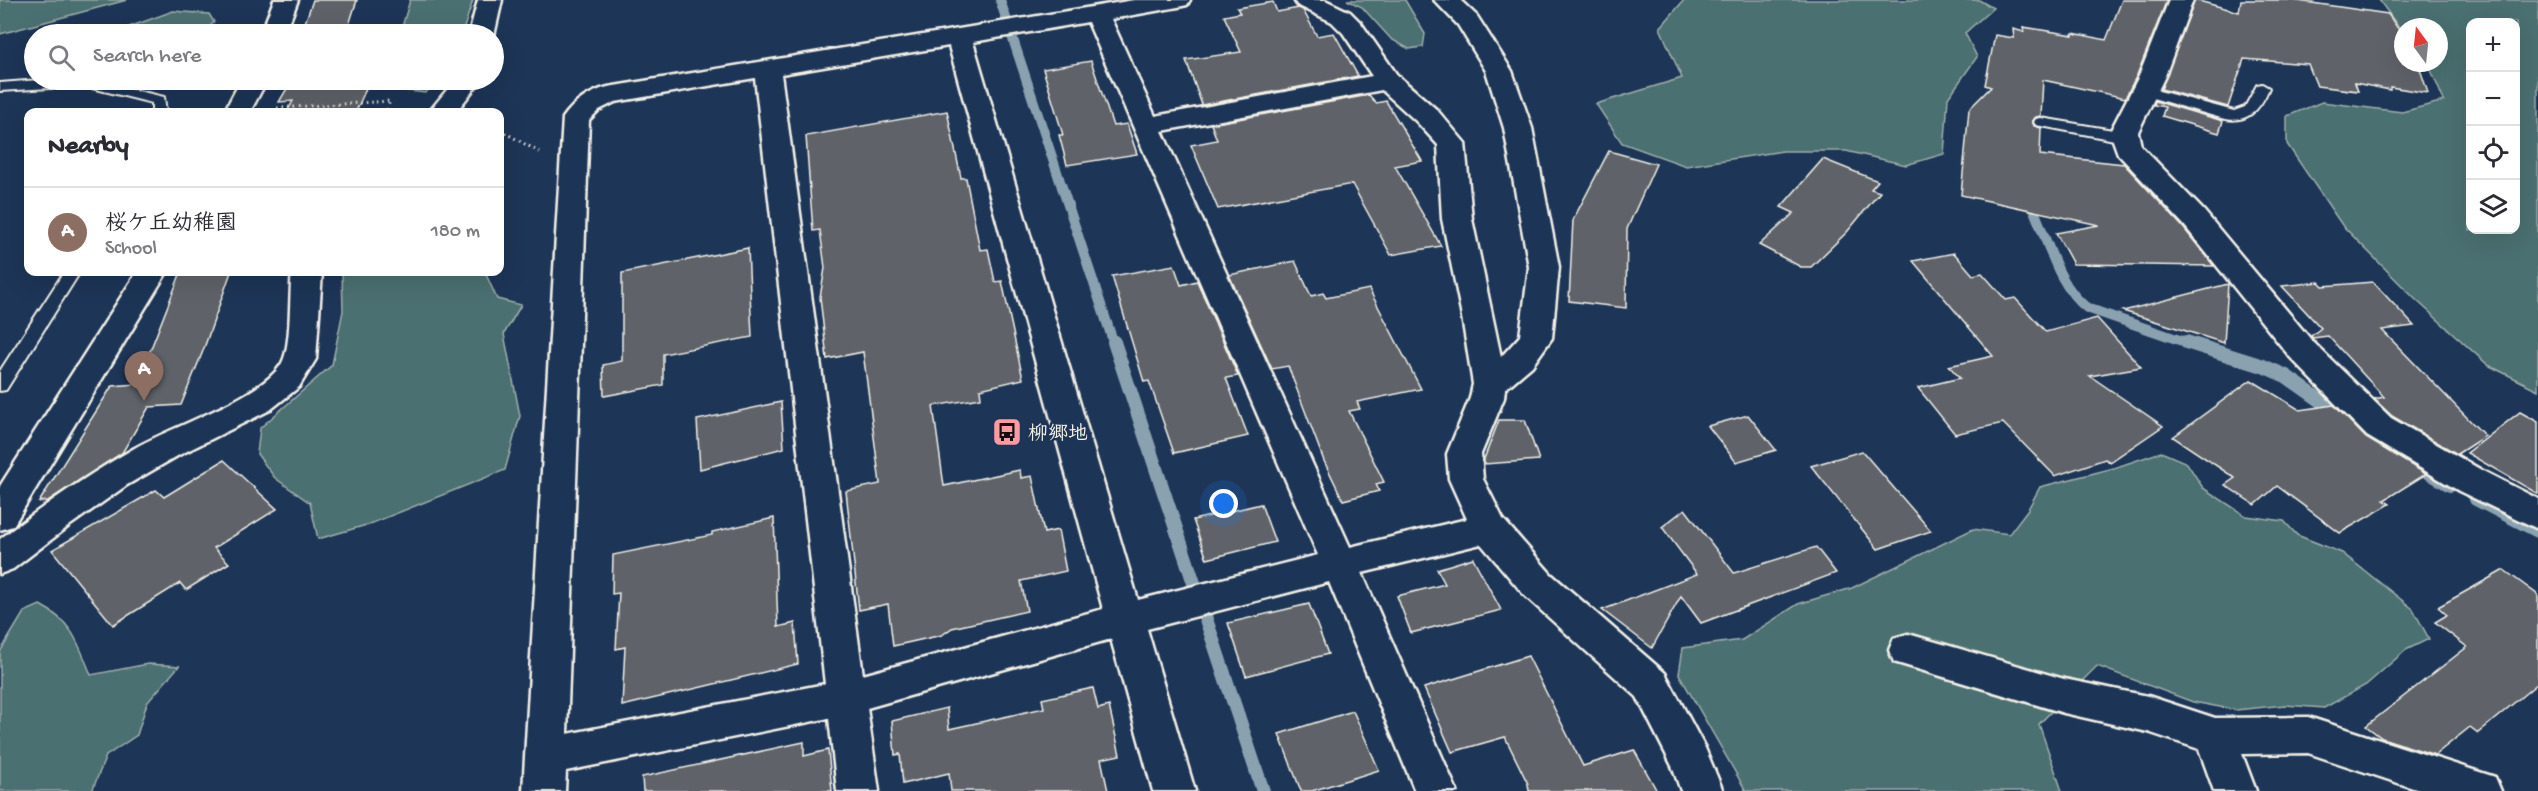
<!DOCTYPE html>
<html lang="en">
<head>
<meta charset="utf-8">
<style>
	:root { --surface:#fff; --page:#f7f7f7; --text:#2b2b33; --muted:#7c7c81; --line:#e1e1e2; --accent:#1a73e8 }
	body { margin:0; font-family:"Gochi Hand","Klee One",sans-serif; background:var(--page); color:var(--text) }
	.controls { position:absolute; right:18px; top:18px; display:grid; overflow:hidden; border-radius:12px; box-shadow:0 6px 24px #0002 }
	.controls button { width:54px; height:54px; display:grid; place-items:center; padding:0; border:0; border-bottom:2px solid var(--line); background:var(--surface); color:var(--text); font:30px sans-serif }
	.compass { position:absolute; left:2394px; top:18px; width:54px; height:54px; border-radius:50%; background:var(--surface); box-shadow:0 6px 24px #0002; rotate:345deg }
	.you { position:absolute; left:1224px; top:504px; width:21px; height:21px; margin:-15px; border:4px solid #fff; border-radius:50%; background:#1a73e8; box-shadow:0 0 0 9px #1a73e833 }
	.badge { display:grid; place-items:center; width:39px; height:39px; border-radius:50%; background:var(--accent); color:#fff; font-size:20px; font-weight:700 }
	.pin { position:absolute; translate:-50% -50px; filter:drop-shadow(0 2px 3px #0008) }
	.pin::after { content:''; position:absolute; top:32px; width:21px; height:18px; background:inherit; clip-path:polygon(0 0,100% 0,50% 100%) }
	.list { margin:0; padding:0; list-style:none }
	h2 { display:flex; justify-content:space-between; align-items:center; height:78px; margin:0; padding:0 24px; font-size:26px }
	h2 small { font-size:20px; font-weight:400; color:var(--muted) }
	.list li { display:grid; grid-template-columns:39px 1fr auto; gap:18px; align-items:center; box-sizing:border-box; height:90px; padding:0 24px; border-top:2px solid var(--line) }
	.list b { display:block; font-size:22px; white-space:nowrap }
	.list p { margin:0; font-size:20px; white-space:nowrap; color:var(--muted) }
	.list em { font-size:20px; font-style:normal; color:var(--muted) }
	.icon { flex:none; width:33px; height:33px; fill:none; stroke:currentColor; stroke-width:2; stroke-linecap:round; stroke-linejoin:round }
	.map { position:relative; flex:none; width:2538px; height:791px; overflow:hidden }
	.search { position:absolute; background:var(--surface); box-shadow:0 6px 24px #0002; left:24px; top:24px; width:480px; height:66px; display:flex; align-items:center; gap:15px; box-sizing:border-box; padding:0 21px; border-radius:33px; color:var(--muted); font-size:22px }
	.panel { position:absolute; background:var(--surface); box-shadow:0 6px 24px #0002; left:24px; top:108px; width:480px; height:168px; border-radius:12px }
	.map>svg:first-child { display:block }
</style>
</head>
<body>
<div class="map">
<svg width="2538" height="791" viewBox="0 0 2538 791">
	<rect width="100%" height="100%" fill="#1d3557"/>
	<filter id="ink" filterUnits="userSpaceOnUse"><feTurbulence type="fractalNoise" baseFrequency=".0167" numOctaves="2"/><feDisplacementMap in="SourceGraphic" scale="12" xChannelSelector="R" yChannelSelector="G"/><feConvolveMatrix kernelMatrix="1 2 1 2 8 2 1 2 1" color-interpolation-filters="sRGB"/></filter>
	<g filter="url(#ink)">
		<g fill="#4c6f71" stroke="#a0b0ac" stroke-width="1.5" fill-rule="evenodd">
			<path d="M0,0H127L0,34Z"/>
			<path d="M410,0H473L462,34H400Z"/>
			<path d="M1347,0H1405L1425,34L1423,47L1409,49L1391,39L1362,7Z"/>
			<path d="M1684,0H1979L1993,8L1965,33L1977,57L1948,98L1944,154L1906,165L1846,151H1783L1686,166L1622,143L1596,104L1682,78L1660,28Z"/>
			<path d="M2379,0H2538V390L2488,365L2415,299L2342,225L2287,144V116L2322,102L2402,112L2444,101L2428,63H2439V27H2403V33ZM2470,22H2516V230H2470Z"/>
			<path d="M173,11L209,14L214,22L203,34H110Z"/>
			<path d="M402,80H441L425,93L403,90Z"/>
			<path d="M342,272H485L497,299L521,305L504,334L520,416L505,470L370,524L318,539L310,503L275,478L257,454L260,428L332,365L343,311Z"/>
			<path d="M2161,452L2187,463L2203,488L2246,516L2284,521L2297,535L2342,553L2413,609L2429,639L2406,650L2366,685L2324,708L2285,705L2236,710L2193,702L2097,666L2039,724L2062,791H1746L1679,674L1683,648L1742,640L1798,604L1852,588L1973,529L2009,534L2028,509L2040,487L2114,468Z"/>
			<path d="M40,605C73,622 78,643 91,675L148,664L179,666L147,703L137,735L106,756L92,791H0V652L24,612Z"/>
		</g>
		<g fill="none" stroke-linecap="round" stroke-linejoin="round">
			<g stroke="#8aa2b0" stroke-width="10">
				<path d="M1000,0L1114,344"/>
				<path d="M2035,213C2049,245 2059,287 2087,308L2191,344"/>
			</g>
			<g stroke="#8aa2b0" stroke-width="14">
				<path d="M1114,342L1263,791"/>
				<path d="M2186,342L2263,366L2286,376L2371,436"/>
				<path d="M2388,448L2450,485"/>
				<path d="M2476,499L2538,531"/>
			</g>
		</g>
		<g fill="#5e6469" stroke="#f4f1e8" stroke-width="1.5">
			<path d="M313,0H357L346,34H301Z"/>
			<path d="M2122,0H2167L2137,75L2125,98L2043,80L2041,116L2036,117L2032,121L2034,126L2041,128L2040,155L2124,164L2182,226L2214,266L2073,264L2056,233L2099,225L1961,195L1969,109L1991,87L1985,85L1995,35L2014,38L2013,29L2024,32L2023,27L2073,35V33L2106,40Z"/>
			<path d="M2195,0L2239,12L2241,0H2291L2388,14L2403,36V63H2418L2428,93L2390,87V90L2355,83L2358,91L2317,86L2308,64L2244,59L2228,107L2161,89Z"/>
			<path d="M1273,2L1277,12L1299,8L1303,10L1317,36L1334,33L1358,76L1202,105L1186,60L1241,52L1224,16L1240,13L1237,8Z"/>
			<path d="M1091,61L1113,126L1127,124L1137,154L1067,165L1059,135H1063L1043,69Z"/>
			<path d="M292,80H370L356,111L287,112L293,101L279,102Z"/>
			<path d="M1369,95L1376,103L1386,101L1422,161L1395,166L1441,246L1391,255L1352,184L1218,209L1191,145L1217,140L1211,124Z"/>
			<path d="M2155,101L2223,121L2219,133L2162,116L2165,107L2154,105Z"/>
			<path d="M947,111L961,178H966L980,250L988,249L995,282L1002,281L1023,379L980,389L981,398L933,406L944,486L1020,470L1021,478L1032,476L1044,533L1058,530L1066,571L1021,581L1027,611L952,628L942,635L893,646L888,604L859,610L846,491L880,484L863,352L827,359L820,297L825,268L820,230L813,231L806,136Z"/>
			<path d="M1609,151L1656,164L1627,229L1626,308L1569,301L1573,220Z"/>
			<path d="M1823,159L1878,181L1871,189L1880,192L1847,232L1811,267H1801L1759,245L1794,213L1781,207Z"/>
			<path d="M748,248L752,337L663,354V385L604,396L603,365L622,361V273Z"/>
			<path d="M1954,253L1973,275L1982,273L2006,300L2015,298L2046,332L2097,318L2141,367L2090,376L2163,426L2110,462L2105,459L2055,476L2003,423L1955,434L1918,388L1960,378L1949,366L1993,356L1913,261Z"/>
			<path d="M1295,261L1311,296L1323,293L1326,298L1369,289L1421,389L1357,402L1360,409L1349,411L1384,482L1376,484L1379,491L1343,500L1324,461L1288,366L1272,369L1229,275Z"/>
			<path d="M1174,265L1181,285L1197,281L1238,376L1226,378L1248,436L1174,453L1149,381L1144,382L1112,276Z"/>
			<path d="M181,272H231L203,351L181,405L149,407L122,453L48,501L39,502L112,386L137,384Z"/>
			<path d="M2319,282L2323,286L2373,282L2414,326L2382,330L2485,436L2457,454L2392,416L2374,399L2384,397L2328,336L2313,338L2311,336L2321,328L2282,286Z"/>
			<path d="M2228,284L2224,343L2123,311Z"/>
			<path d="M2251,380L2300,410L2334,405L2366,438L2426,474L2384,500L2390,504L2340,533L2277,486L2255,505L2225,485L2235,478L2173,437Z"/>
			<path d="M781,402L784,448L700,469L697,420Z"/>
			<path d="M2520,412L2538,422V494L2467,453Z"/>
			<path d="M1748,415L1776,450L1736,462L1708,426Z"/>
			<path d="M1499,420H1525L1539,460L1484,464V459Z"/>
			<path d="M1862,451L1931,531L1878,549L1811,466Z"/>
			<path d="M224,460L277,509L214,548L229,563L186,590L180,583L113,625L52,550L156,490L164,497Z"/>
			<path d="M1261,504L1275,542L1207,559L1193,520Z"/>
			<path d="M1685,509L1734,573L1816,547L1836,573L1701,623L1681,596L1652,648L1602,610L1697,574L1662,527Z"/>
			<path d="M774,518L778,627L795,623L798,664L622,706L625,647L616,649L619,593L612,594L613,555L712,535V532Z"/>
			<path d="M1473,558L1501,610L1411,633L1397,596L1445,584L1437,569Z"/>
			<path d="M2504,570L2538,595V683L2478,733L2470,727L2435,755L2382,738L2366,726L2467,647L2435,622L2447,615L2438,607Z"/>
			<path d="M1309,604L1328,654L1246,676L1228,623Z"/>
			<path d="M1528,656L1583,766L1634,750L1657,791H1529L1528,784L1505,737L1452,752L1424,688Z"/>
			<path d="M1093,688L1098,709L1109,706L1120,755L1101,759L1108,791H951L949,773L903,784L900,754L895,755L892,721L947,708L949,729L1044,708L1042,699Z"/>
			<path d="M1353,711L1379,770L1312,791H1301L1279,734Z"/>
			<path d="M804,742V756L828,750L832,791H643L642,777Z"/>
		</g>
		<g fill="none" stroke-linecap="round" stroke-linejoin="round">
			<g stroke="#f4f1e8" stroke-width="4">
				<g id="lane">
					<path d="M39,80H91L164,97L166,112H152V103L84,86L0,91V83Z"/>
					<path d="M2262,84L2269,88C2260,110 2247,125 2221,118L2139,94L2137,91L2144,87L2234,111L2245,107L2257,85Z"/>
					<path d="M2041,118L2125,132L2132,137L2125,142L2036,125L2034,122L2036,119Z"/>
					<path d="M64,272H80L6,390L0,391V371Z"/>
				</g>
			</g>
			<g stroke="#f4f1e8" stroke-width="5">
				<g id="street">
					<path d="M274,0H298L285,34H261Z"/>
					<path d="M478,0H502L494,36L469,34Z"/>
					<path d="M1134,0H1190L1187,5L1178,7L1111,19L1155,116L1372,76L1343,33L1332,22L1297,5L1294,0H1325L1350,12L1361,23L1397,75L1437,110L1465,143L1472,219L1501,357L1520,336L1529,267L1504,128L1486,71L1458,25L1434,0H1460L1477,16L1512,71L1532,128L1559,267L1552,338L1532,366L1505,389L1504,398L1481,454L1483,479L1503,519L1551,574L1665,673L1705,748L1723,791H1681L1672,766L1637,697L1525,596L1481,544L1362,573L1457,791H1415L1329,582L1147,629L1195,791H1153L1111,639L867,708L879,791H837L829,718L566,771L565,791H523L563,118C574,102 589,92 608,87ZM1088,22L1318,555L1138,600L973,42ZM949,46L1103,609L863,675L781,74ZM755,78L825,684L567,734L589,120L599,110L615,102ZM1382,90L1417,122L1438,145L1442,219L1461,311L1473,384L1470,398L1447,454L1449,479L1467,519L1350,547L1162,131Z"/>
					<path d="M2169,0H2193L2165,76L2138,132L2141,146L2204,211L2312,341L2391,418L2483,471L2538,499V529L2459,491L2367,436L2290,357L2184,225L2118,154L2110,132L2139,76Z"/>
					<path d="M241,80H267L250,112H224Z"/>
					<path d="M455,80H481L456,112H429Z"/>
					<path d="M137,272H167L13,526L0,530V486Z"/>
					<path d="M292,272H322L316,359L299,387L270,410L179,455L127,485L69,526L13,569L0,574V539C43,506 86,476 133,449C170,427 262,398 282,363C292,345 289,294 292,272Z"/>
					<path d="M1908,634L2064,679L2148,696L2215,718L2308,717L2495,777L2501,791H2422L2308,753L2242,754L2256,791H2214L2199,749L2148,732L2064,713L1894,662L1889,650L1894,638Z"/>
				</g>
			</g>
			<g stroke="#f4f1e8" stroke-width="3" stroke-dasharray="1.5 4" stroke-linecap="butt">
				<path d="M277,108L390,101L386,112"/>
				<path d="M500,130L541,153"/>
			</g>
			<use href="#lane" fill="#1d3557" fill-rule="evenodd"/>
			<use href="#street" fill="#1d3557" fill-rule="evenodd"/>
		</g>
	</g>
	<defs>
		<g id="bus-square" transform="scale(1.5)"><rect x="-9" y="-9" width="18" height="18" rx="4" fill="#ff9aa2" stroke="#1d3557"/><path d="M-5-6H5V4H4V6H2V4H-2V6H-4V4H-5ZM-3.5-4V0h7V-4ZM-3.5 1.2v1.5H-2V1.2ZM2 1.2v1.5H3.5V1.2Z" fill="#111"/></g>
	</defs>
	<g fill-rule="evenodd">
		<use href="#bus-square" x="1007" y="432"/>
	</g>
	<g text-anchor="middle" stroke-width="5" stroke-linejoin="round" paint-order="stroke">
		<g font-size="20" font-weight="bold" fill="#f4f1e8" stroke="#1d3557" text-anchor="start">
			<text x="1028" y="439">柳郷地</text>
		</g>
	</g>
</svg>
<div class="controls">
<button>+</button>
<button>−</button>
<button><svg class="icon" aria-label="locate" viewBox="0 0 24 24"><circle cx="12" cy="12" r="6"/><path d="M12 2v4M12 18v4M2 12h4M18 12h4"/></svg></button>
<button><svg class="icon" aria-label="layers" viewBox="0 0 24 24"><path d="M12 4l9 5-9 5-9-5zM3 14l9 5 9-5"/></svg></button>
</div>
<svg class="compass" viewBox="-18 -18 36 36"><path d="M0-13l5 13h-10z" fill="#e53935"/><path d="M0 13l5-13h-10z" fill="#7c7c81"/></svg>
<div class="you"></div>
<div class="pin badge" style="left:144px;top:401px;background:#8d6e63">A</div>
<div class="search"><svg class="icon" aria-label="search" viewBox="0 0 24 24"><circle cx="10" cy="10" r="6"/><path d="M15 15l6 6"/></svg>Search here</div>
<section class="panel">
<h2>Nearby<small></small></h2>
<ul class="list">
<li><span class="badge" style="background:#8d6e63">A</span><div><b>桜ケ丘幼稚園</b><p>School</p></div><em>180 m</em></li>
</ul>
</section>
</div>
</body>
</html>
